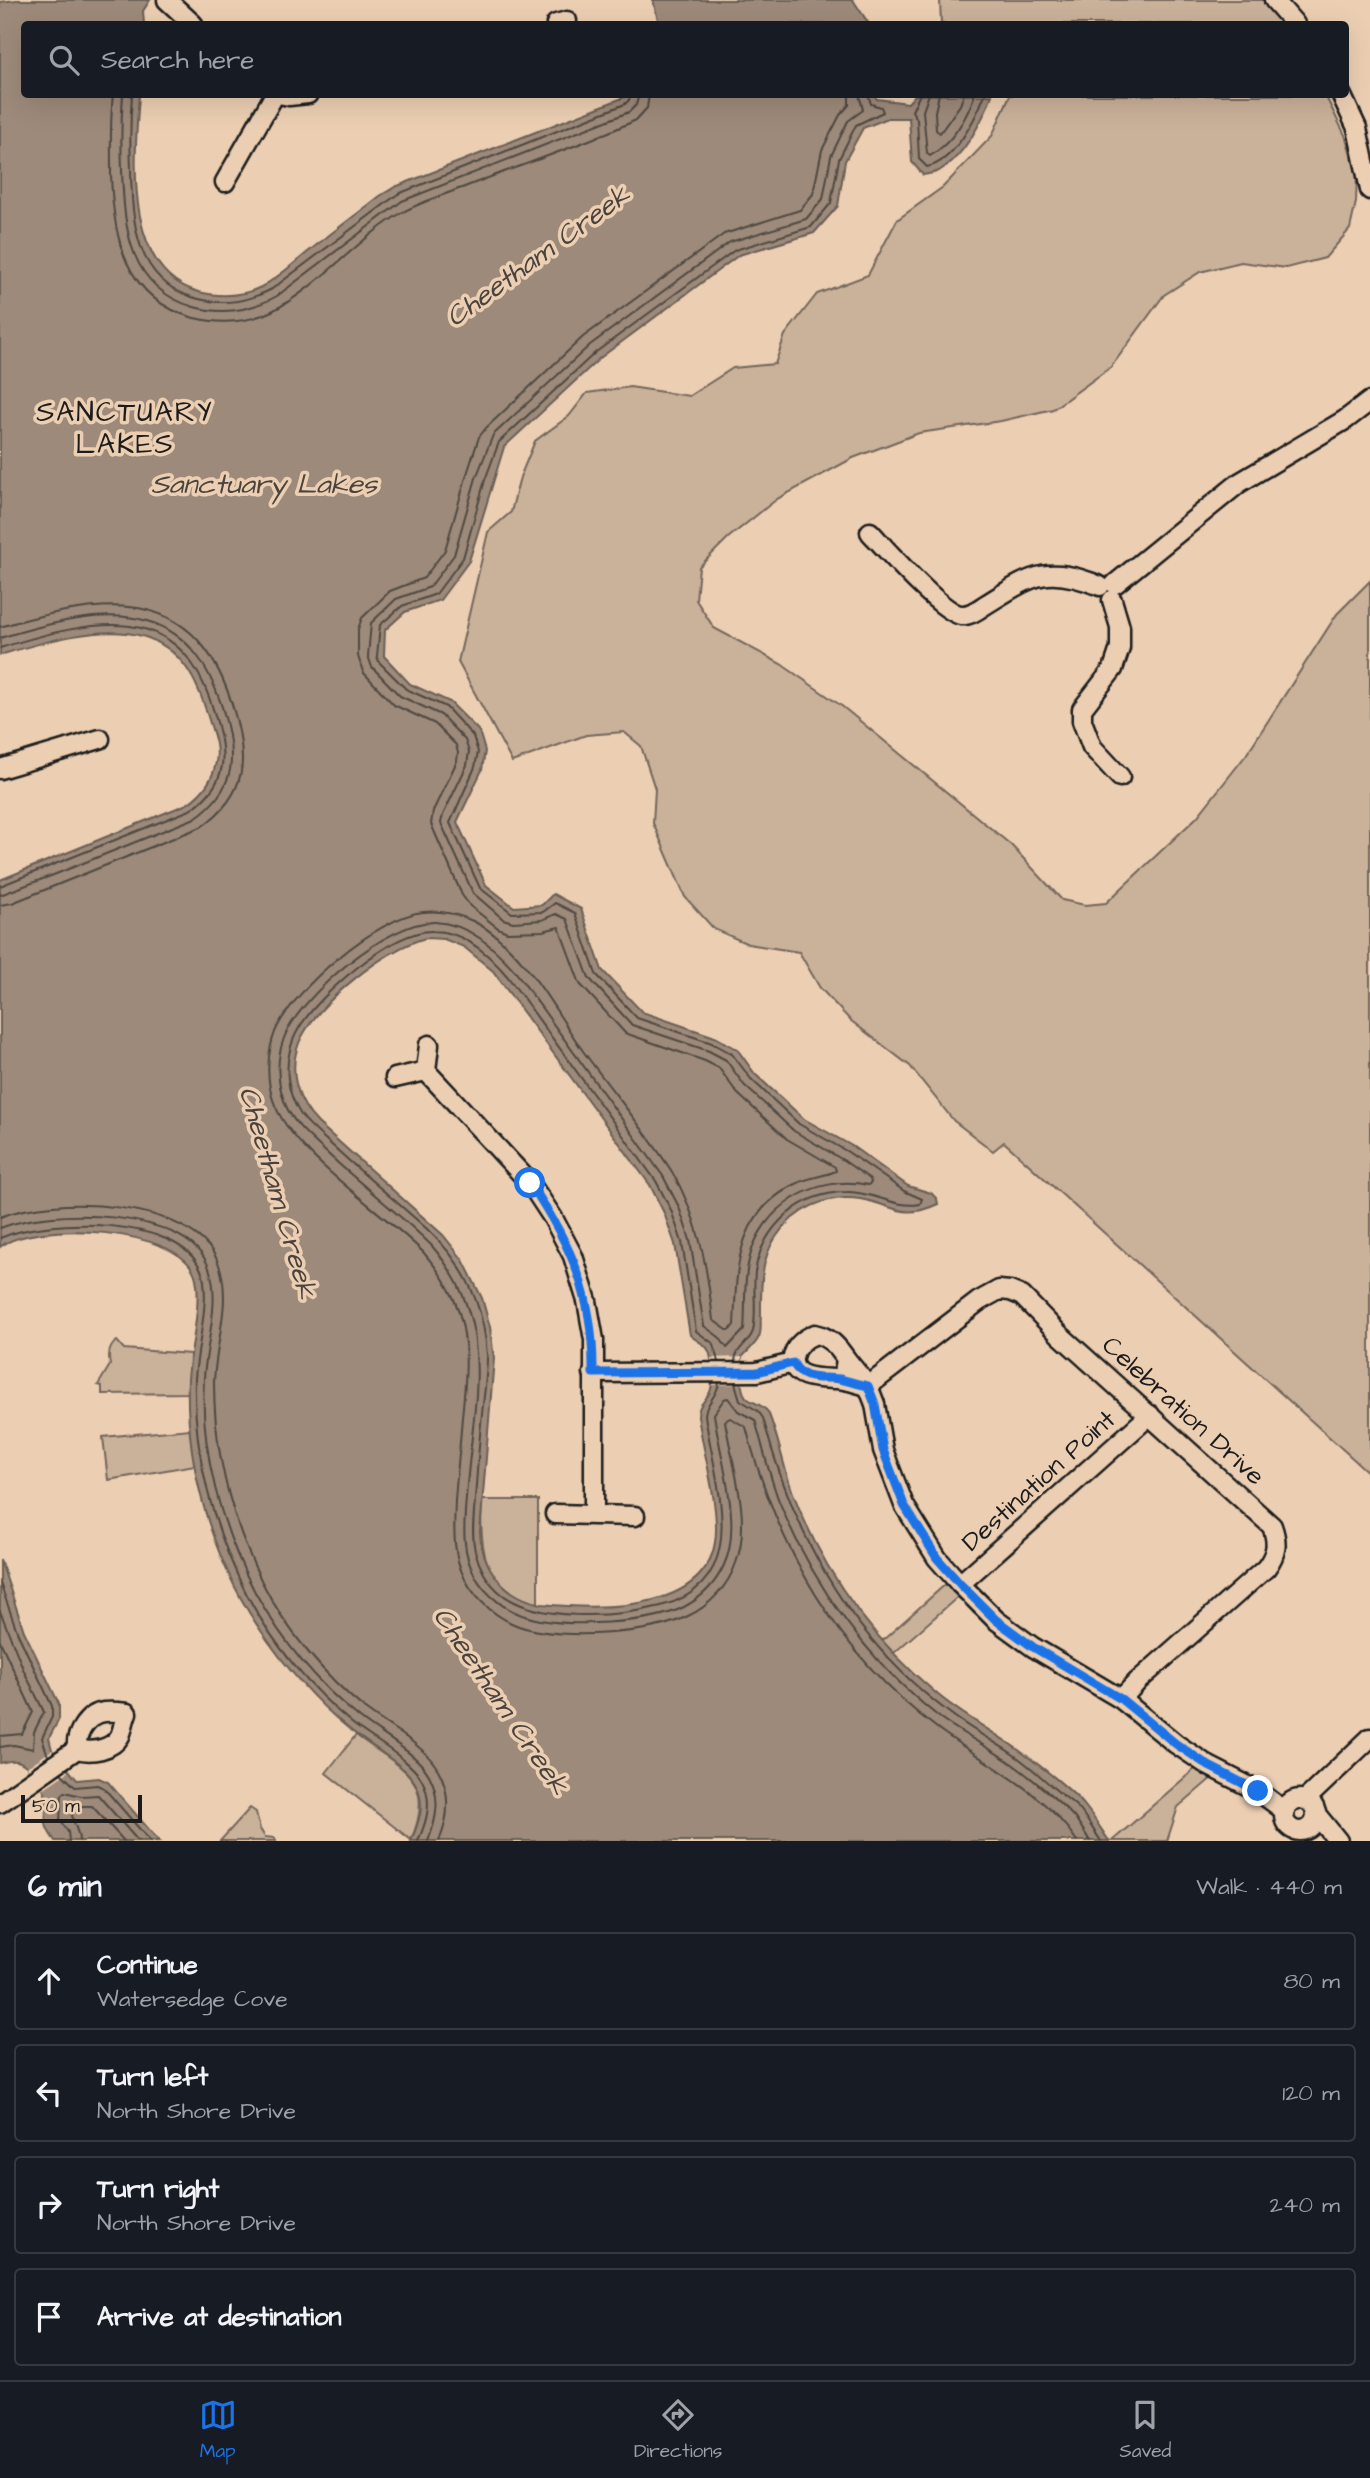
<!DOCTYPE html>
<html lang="en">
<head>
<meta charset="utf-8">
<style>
	:root { --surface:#171b24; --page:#242831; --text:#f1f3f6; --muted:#9ea1a6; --line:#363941; --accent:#1a73e8 }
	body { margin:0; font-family:"Architects Daughter",sans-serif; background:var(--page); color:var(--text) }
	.scale { position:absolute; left:21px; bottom:18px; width:121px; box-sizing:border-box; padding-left:7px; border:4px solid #1c1c1c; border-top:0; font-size:19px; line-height:24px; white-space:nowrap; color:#1c1c1c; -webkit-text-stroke:5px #eccfb3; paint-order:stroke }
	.stop { position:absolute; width:21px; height:21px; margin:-16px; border:5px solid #1a73e8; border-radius:50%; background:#fff }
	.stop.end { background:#1a73e8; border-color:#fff; box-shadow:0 2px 7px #0008 }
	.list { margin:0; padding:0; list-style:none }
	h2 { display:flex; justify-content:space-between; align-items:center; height:91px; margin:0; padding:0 28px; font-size:30px }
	h2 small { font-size:23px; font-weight:400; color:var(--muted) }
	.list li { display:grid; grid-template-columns:46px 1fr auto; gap:21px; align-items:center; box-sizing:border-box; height:98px; margin:0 14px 14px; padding:0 14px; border:2px solid var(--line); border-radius:7px }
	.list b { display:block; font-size:26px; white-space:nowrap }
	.list p { margin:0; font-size:23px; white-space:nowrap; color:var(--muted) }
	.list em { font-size:23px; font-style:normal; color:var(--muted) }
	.icon { flex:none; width:38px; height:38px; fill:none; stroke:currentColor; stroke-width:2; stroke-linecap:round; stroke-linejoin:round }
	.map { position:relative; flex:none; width:1370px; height:1841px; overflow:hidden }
	.search { position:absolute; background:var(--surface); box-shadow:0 7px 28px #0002; left:21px; right:21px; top:21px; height:77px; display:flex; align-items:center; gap:18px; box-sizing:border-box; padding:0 24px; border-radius:7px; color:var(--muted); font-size:26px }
	.sheet { height:539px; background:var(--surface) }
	nav { display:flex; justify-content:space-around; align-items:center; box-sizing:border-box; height:98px; border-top:2px solid var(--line); background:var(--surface); font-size:19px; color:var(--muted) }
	nav a { display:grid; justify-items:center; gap:4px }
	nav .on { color:var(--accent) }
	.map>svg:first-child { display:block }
</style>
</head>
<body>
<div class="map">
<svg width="1370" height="1841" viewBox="0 0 1370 1841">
	<rect width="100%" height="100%" fill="#eccfb3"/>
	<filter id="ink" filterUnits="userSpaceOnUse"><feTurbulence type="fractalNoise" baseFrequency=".0143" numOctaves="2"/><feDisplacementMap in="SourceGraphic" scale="14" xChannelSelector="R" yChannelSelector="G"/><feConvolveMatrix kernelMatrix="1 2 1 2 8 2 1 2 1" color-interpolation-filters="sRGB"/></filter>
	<g filter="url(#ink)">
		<g fill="#cab19a" stroke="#73665b" stroke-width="2">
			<path d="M940,0H1264L1285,24H941Z"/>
			<path d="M1010,95H1325L1345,135L1357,174L1356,202L1350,229L1325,258L1286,268L1241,262L1200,272L1164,295L1111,367L1053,409L1001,421L919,433L853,458L777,499L728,538L699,567L696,600L714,628L781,664L843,707L1011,845L1062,900L1085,905L1106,903L1197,817L1246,755L1337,614L1370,581V1474L1004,1142L993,1151L954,1121L910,1066L850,1020L820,988L799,952L748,944L714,929L685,897L653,823L655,789L641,746L624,732L586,735L512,762L458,662L488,532L511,512L520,477L535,441L569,416L587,393L630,387L689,396L733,368L775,364L785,335L817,294L868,275L897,220L943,187L992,136Z"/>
			<path d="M117,1341L124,1349L190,1354L189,1393L102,1394V1386L98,1385L110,1365C108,1356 109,1346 117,1341Z"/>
			<path d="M190,1429L195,1465L108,1480L103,1437Z"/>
			<path d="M482,1500H538V1603C482,1593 479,1546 482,1500Z"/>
			<path d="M948,1582L960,1595L894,1653L882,1641Z"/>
			<path d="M356,1735C399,1768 438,1777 411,1840L326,1773Z"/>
			<path d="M1197,1767L1213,1777L1178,1807L1167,1841H1112Z"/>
			<path d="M250,1808L256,1812L260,1829L265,1837L275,1838L276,1841H220Z"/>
		</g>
		<g fill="#9d8a7a" stroke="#695e54" stroke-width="2" fill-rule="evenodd">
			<path d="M17,0H150L143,11L144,24H24V94L139,95C135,156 122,271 199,292C220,297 241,297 261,287C278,278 293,264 308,252C331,233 356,215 380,196L395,187L630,95L873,94L877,99L908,103L915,95H992C983,120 964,157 939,171C935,173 928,174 923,175L912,162L909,118H888L863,128L845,161L838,206L814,233L739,255L600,358L504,447L469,561L440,600L405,612L385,630L384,656L410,684L450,702L479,731L485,751L482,770L457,822L486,885L514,907L542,905L553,894L581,909L602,970L642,1012L715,1037L737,1049L755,1074L804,1119L852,1146L908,1186L931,1193L937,1199L938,1204C901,1221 895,1205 860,1199C827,1194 794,1209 776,1237C760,1260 761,1288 761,1315C760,1321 762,1331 759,1337C756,1344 747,1352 742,1357C742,1369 738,1391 748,1399C755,1404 762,1404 768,1412C779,1438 783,1467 793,1493C823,1572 873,1640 937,1694C963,1716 993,1731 1020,1751C1037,1763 1073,1791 1085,1806C1094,1817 1101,1829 1109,1841H411C419,1822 426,1805 416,1785C407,1765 366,1744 348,1728C312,1699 283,1664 257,1625C211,1555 185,1464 188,1379C190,1350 203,1300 195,1275C179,1227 34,1220 0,1247V880L187,804C202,794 213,780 216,762C219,747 213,733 209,720C198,682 183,648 142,636C101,624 40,643 0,655V2ZM426,938L444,939L464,947L493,971L650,1185L664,1213L675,1244L690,1335C695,1340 702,1342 707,1348C713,1354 713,1385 710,1392C705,1402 698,1404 698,1416C703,1450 716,1495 716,1528C717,1614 601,1610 542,1604C505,1597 482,1569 480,1532L494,1358L490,1327L482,1298L463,1260L443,1235L318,1123C297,1102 288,1072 299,1043C314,1005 387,947 426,938Z"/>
			<path d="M653,0H853L869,24H659Z"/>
			<path d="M0,1559L24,1631L59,1704V1719L49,1738L52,1750L77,1780L99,1778L108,1782L159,1841H55C41,1822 47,1820 46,1799C46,1788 28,1763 17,1761C11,1760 5,1762 0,1763Z"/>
		</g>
		<g fill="#eccfb3">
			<path d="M742,1357V1384L713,1385L711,1358Z"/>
			<path d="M52,1750L68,1772L43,1789L27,1767Z"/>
		</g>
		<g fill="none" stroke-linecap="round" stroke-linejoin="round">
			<g stroke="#504842" stroke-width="2">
				<path d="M113,94C110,121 111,147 111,174C113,237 124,299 194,318C220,324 247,323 272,311C318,288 358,238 403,212C423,201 446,194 467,186C523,164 581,146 636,120L647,108L649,94"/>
				<path d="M123,94C121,120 121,145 122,170C124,227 128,288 194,307C223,315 250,311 277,296L402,201L629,112L636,105L639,94"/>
				<path d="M132,94C130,120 130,145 131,170C132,221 135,281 195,298C223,306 247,302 272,289L398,194L625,104L629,100L630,94"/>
				<path d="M849,94V105L840,115L822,150L813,194L800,210L724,234L583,337L486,428L479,437L467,474L445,550L424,578L390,591L362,618L358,629V656L363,672L394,705L435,724L456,745L458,753L457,761L433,811L431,824L462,895L470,906L498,928L507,932L543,931L559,927L580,984L625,1033L705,1061L719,1068L737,1093L787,1139L835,1167L836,1171C825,1176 811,1177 800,1182C735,1212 737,1265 734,1325L730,1330H727L713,1320C707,1266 699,1217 671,1170C644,1129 612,1091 583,1051C552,1007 524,948 475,922C459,914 441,910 423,912C377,917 293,989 275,1032C267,1053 266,1078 273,1100C290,1153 383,1211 424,1253C471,1307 469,1349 462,1417C460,1445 457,1473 455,1501C454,1528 452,1554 465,1579C477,1602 500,1621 525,1628C565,1639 651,1635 688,1616C710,1606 728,1586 736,1563C752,1521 732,1464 725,1421L730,1418L746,1427C776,1545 837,1654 937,1728C985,1764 1043,1790 1077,1841"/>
				<path d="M859,94L863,110L848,121L831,156L823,199L806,219L730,242L590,345L493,435L476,478L454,555L430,587L396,599L371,623L368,656L372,667L400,696L441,715L465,740L469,752L467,765L443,815L441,823L473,893L503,919L513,922L542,920L556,914L567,919L589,978L632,1025L709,1051L726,1060L744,1085L794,1131L843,1160L870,1179L871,1183L868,1185C815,1174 761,1207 749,1260C743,1283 746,1307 744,1330L727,1348L719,1337L704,1326L690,1240L679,1207L663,1176L515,971C494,947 469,924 435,922C389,920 300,996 284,1038C276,1060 277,1084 286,1106C295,1126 312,1139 328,1154C361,1185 399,1213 432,1246C500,1325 472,1404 466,1498C464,1525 461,1551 475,1576C486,1595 506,1611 528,1617C564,1628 651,1624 684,1607C701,1598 716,1583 724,1565C743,1525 720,1458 714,1414L724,1399L728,1398L738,1411L755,1420C763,1447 769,1475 779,1501C813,1586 868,1661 939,1717C962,1734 988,1747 1011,1763C1029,1776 1057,1799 1072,1815C1079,1822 1084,1832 1090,1841"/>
				<path d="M920,94L912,111L917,119L919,159L927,167C954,162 976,118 985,94"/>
				<path d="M929,94L923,111L927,153L930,156C952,143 967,118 975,94"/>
				<path d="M939,94L935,112L936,130L940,133L960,105L964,94"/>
				<path d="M0,627C43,614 103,599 147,610C195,622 218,660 232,704C248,756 250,793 201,827L12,903L0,905"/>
				<path d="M0,638C42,625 104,608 147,621C191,634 210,669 223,710C236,755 238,788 195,818L56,874L0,895"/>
				<path d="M0,648C41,635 99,618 141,628C184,639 202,673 214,712C227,753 230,783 190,810L0,886"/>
				<path d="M0,1217C53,1195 193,1199 218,1262C233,1300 215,1343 214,1383C214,1453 231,1519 262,1582C286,1630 324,1675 365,1709C387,1726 420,1742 435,1765C451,1788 450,1816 439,1841"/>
				<path d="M0,1228C48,1208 188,1207 209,1268C221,1301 206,1343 204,1378C200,1451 221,1528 255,1592C281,1639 317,1684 360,1718C381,1735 416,1752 429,1775C441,1797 437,1819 428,1841"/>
				<path d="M0,1238C45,1218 178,1215 201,1270C212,1296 196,1349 195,1380C193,1454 213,1528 246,1593C272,1643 310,1689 353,1724C372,1739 410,1759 422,1780C433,1801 427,1821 418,1841"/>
				<path d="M718,1362L714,1344L696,1331L682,1242L671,1210L656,1181L508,977C489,954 464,931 433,931C392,930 319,995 299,1028C290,1043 286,1062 288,1078C289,1091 294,1104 301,1115C310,1127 323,1137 334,1147C364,1175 396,1201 427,1229C448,1248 465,1272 475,1298C482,1316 486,1336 487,1356C487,1375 484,1395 482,1414C479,1442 477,1471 475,1499C474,1516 471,1534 475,1551C479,1566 486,1580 497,1590C533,1624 617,1617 661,1606C755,1582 714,1481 705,1415C705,1404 718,1395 719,1383"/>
				<path d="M735,1362C735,1348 750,1343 753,1331C757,1312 753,1291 755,1272C762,1226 801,1192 847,1192C873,1191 895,1209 920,1204L922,1199L904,1191L848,1152L799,1124L751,1079L732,1054L712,1043L637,1018L596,974L575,913L555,903L543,912L512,913L480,888L450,823L475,767L478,752L473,736L446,707L406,689L379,662L377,656L380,625L402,606L436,594L463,558L485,480L499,442L596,352L735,250L811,227L831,203L839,159L856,125L883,112L881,107L871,104L868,94"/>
				<path d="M735,1383L740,1400L758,1411L763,1418C793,1534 850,1638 947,1711C968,1728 992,1740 1014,1755C1029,1765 1042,1778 1055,1789C1063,1796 1073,1802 1080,1810C1087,1819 1094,1831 1101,1841"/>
				<path d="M0,1583L18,1634L52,1706V1717L42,1738L48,1756"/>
				<path d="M0,1611L24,1671L44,1712L34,1732L33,1749L14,1745L0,1747"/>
				<path d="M0,1641L33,1712L22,1734L0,1736"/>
				<path d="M61,1773L75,1787L97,1785L104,1788L150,1841"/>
				<path d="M69,1841L68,1832L60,1820L62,1795L65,1792L81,1796L98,1795L138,1841"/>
				<path d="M79,1841C79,1828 70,1821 72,1809L74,1806H92L124,1841"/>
			</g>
			<g stroke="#1c1c1c" stroke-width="23">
				<g id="minor">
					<path d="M167,0L193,24"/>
					<path d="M1274,0L1295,24"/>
					<path d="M556,24L567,21"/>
					<path d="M278,94L289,96L308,94"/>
					<path d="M1341,94L1357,128L1370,190"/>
					<path d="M225,182L275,94"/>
					<path d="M870,532C886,549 941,612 961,615C970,616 979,609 985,605C1032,576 1045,564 1100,586"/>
					<path d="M1115,584L1239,483L1345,420L1370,401"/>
					<path d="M1112,600L1120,627V648L1113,669L1082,709V721L1092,747L1120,777"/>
					<path d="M0,769L100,739"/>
					<path d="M426,1071L530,1183L553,1218L573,1256L587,1301L594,1340V1514"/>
					<path d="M395,1078L426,1071L429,1045"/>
					<path d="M846,1359L868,1386L875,1404L883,1450L904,1505L937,1558L960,1584L996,1620L1033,1647L1121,1699L1176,1744L1209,1766L1258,1791L1285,1811"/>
					<path d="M593,1373L757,1372L793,1363"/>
					<path d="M837,1379L844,1374L846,1359C838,1347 830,1337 815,1334C806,1338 795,1345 793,1357C790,1380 822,1378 836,1379C846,1379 858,1384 868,1386"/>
					<path d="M868,1386L979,1301L999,1290L1010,1291L1022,1296L1060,1335L1272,1526C1278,1543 1277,1553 1266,1568L1138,1681L1121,1699"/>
					<path d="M555,1514L635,1516"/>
					<path d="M960,1584L1150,1415"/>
					<circle cx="1300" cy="1815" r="16"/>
					<path d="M1305,1800L1370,1738"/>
					<path d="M0,1803L77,1749C91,1753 112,1750 120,1736C123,1729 124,1720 127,1713C120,1712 112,1711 104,1712C88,1714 75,1733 77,1749"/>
					<path d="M1316,1814L1338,1841"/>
				</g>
			</g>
			<use href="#minor" stroke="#eccfb3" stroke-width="18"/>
		</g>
	</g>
	<g fill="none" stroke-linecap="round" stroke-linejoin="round" filter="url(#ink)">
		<path stroke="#1a73e8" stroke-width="9" d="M530,1183C572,1246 594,1296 593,1373L757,1372L793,1363C804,1383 821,1376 839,1379C849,1381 858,1384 868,1386L875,1404L883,1450L904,1505L937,1558L960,1584L996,1620L1033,1647L1121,1699L1176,1744L1209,1766L1258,1791"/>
	</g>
	<g text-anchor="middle" stroke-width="7" stroke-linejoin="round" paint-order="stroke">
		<g font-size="26" fill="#1c1c1c" stroke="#eccfb3">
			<text transform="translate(1184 1410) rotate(42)" y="9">Celebration Drive</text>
			<text transform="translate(1038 1480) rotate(-42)" y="9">Destination Point</text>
		</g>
		<g font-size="28" font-style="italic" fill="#49423d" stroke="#eccfb3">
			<text transform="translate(537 255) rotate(-36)" y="10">Cheetham Creek</text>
			<text x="264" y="493">Sanctuary Lakes</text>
			<text transform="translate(279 1192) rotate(74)" y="10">Cheetham Creek</text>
			<text transform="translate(502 1700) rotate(56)" y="10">Cheetham Creek</text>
		</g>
		<g font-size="28" letter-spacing="2" fill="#1c1c1c" stroke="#eccfb3">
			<text x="125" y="421">SANCTUARY<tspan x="125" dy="32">LAKES</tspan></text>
		</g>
	</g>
</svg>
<div class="scale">50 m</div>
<div class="stop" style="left:530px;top:1183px"></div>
<div class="stop end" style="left:1258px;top:1791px"></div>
<div class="search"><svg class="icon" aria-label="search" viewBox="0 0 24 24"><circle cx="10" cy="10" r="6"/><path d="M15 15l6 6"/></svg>Search here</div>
</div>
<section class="sheet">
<h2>6 min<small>Walk · 440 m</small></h2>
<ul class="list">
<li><svg class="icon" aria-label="ahead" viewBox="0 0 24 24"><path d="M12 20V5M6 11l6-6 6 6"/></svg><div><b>Continue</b><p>Watersedge Cove</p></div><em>80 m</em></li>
<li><svg class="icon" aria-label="left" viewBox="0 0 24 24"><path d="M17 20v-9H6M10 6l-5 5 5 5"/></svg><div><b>Turn left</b><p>North Shore Drive</p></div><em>120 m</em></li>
<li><svg class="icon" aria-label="right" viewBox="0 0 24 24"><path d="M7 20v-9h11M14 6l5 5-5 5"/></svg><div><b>Turn right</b><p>North Shore Drive</p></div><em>240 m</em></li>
<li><svg class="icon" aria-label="arrive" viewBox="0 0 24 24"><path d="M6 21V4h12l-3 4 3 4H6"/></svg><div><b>Arrive at destination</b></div></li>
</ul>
</section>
<nav>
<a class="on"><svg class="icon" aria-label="map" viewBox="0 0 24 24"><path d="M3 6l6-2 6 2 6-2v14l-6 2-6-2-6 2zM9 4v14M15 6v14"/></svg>Map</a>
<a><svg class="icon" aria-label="directions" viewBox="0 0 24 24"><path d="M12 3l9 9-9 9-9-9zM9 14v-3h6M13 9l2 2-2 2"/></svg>Directions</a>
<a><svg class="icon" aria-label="saved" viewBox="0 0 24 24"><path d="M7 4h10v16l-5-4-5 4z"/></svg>Saved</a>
</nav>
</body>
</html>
